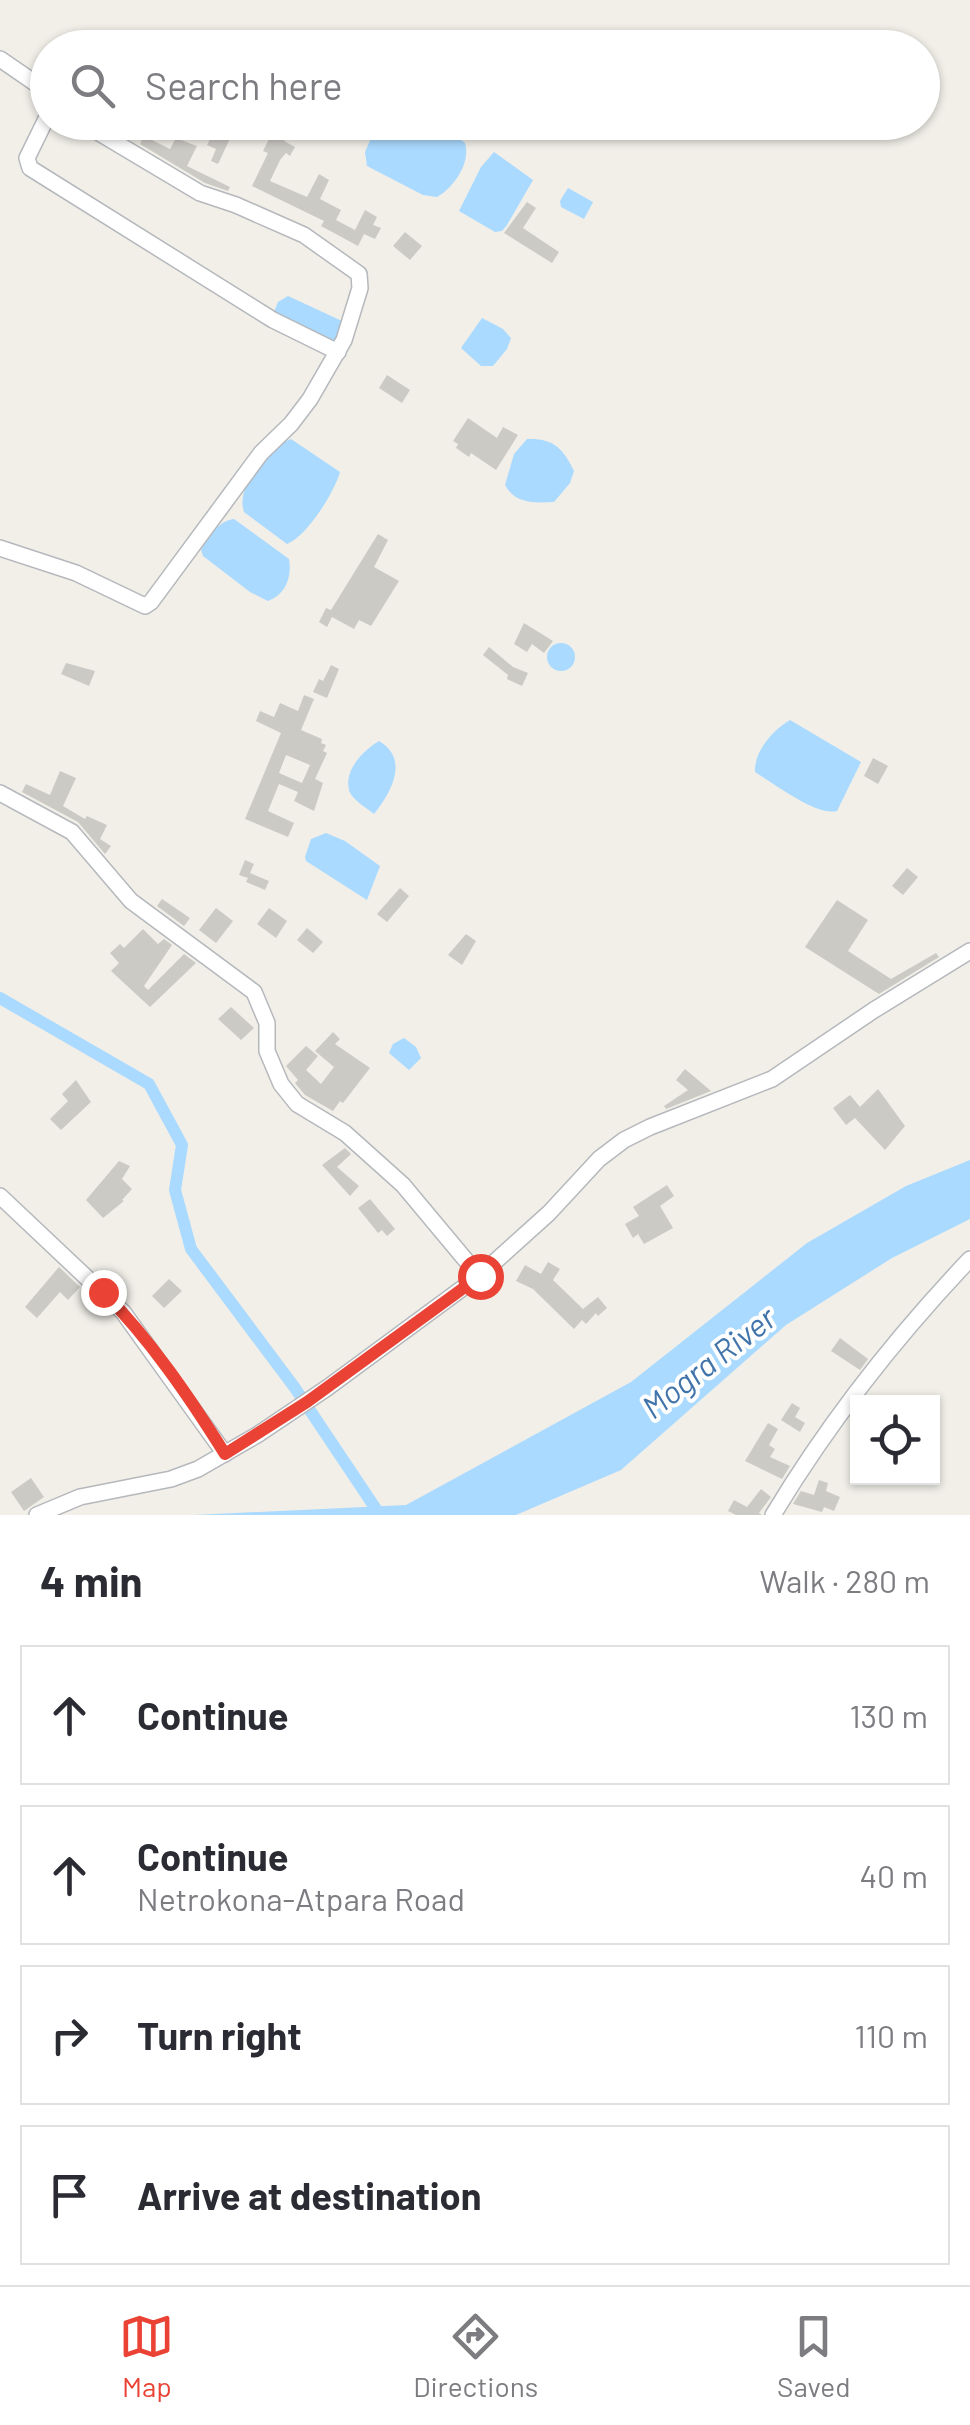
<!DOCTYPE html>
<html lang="en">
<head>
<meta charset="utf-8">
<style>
	:root { --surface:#fff; --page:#f7f7f7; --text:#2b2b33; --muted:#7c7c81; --line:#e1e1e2; --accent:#ea4335 }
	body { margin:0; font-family:Barlow,sans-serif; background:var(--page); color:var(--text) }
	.controls { position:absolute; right:30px; bottom:30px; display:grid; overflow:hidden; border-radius:0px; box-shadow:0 2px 8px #0004 }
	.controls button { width:90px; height:90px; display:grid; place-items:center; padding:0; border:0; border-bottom:2px solid var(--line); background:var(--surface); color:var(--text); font:50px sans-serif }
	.stop { position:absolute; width:30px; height:30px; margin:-22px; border:8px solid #ea4335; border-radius:50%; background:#fff }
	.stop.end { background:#ea4335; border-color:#fff; box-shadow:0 2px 10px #0008 }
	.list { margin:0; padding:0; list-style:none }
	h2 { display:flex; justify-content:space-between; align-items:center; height:130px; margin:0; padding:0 40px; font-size:42px }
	h2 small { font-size:32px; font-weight:400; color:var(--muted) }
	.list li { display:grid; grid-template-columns:65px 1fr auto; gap:30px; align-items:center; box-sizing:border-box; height:140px; margin:0 20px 20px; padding:0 20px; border:2px solid var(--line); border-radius:0px }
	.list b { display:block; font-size:38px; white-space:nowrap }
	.list p { margin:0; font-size:32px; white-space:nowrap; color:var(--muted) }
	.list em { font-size:32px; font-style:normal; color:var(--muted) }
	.icon { flex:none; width:55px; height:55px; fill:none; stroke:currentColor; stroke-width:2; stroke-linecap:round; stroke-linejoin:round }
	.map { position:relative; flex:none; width:970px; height:1515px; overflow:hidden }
	.search { position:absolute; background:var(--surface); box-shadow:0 2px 8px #0004; left:30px; right:30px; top:30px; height:110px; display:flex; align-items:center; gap:25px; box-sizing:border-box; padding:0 35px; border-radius:55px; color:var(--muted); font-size:38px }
	.sheet { height:770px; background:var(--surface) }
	nav { display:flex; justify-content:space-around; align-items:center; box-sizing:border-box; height:140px; border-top:2px solid var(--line); background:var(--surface); font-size:28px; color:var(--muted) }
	nav a { display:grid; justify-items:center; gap:5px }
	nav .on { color:var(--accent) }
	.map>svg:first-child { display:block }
</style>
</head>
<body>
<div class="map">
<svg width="970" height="1515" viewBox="0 0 970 1515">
	<rect width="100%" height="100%" fill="#f1efe8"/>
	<g fill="#aadaff">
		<path d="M378,122L439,123L465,143C471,163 454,187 437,197L423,195L367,166L365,152Z"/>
		<path d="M494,152L533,180L507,225L502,231L495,232L459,211L481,167Z"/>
		<path d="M568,188L593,202L584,219L561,207L560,201Z"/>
		<path d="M288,296L342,321L344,327L333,345L281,319L274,312L278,302Z"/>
		<path d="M482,318L503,329L511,338L507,349L493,366H481L461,348Z"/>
		<path d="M291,439L340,472C334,493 307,536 287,544L244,512C235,487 267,447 291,439Z"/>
		<path d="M527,439C553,438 563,448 574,471L570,483L554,502C535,503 515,504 505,485L514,454Z"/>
		<path d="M234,519L289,559C292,577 286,594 268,601L250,592L203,556L201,550C208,537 218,521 234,519Z"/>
		<circle cx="561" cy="657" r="14"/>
		<path d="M790,720L861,762L837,811C816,816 775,784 755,772C754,751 773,730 790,720Z"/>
		<path d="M379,741C410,759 391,793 374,814C367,808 351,799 349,790C344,769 364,750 379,741Z"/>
		<path d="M326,833L345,841L380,866L367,900L306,861L305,857L311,839Z"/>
		<path d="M404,1038L416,1047L421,1058L409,1070L389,1053L393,1044Z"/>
		<path d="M970,1160V1219L892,1258L786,1325L621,1470L516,1515H194L406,1505L631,1382L807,1243L906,1186Z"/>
	</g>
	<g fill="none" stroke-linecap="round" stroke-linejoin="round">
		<path stroke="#aadaff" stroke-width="12" d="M0,998L149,1084L182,1145L175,1190L191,1249L295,1388L380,1515"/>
	</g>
	<g fill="#cccac5" fill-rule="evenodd">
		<path d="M225,126L234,130L218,164L211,161L216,149L207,145L213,133L221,137Z"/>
		<path d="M274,129L287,135L284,141L295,147L290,156L286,153L280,160L270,181L307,197L319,174L329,180L320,199L341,210L336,220L355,230L365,210L377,217L373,225L381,228L375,239L364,234L358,246L321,226L324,221L252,186L268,153L263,151Z"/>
		<path d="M144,136L170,149L176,138L197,146L187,166L230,187L228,191L205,183L140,144Z"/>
		<path d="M527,202L536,208L523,228L559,252L552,263L504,233Z"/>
		<path d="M405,232L422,246L410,260L393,246Z"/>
		<path d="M387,375L410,390L402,403L379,388Z"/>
		<path d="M468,418L497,438L503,427L518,435L496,470L471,453L469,457L456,448L458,444L453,441Z"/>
		<path d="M378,534L388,540L374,567L399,581L371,626L359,620L354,629L332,617L327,627L319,622L326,608L331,610Z"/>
		<path d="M524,623L553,641L544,653L532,644L527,652L514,644Z"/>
		<path d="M489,647L513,667L528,673L522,686L507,679L508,675L483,655Z"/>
		<path d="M66,663L95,671L89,686L61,674Z"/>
		<path d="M331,665L339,669L327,698L313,692L319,679L323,681Z"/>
		<path d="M304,695L314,699L301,730L322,739L321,743L326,745L323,751L327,753L315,779L323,783L314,811L294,801L298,792L279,784L268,811L294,823L288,837L245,819L281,733L256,721L260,711L274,717L280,703L298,711ZM286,755L310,765L302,783L279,773Z"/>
		<path d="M873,758L888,766L878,784L864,776Z"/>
		<path d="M60,771L76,778L63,806L85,819L87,816L107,825L100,839L111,846L105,854L78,822L22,792L26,784L50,795Z"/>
		<path d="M245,860L254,864L250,873L269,881L265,890L246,882L248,878L239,875Z"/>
		<path d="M907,868L918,877L903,895L892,886Z"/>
		<path d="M400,888L409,896L387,922L377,914Z"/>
		<path d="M162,899L190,918L184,926L157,906Z"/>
		<path d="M837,900L868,920L848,951L891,979L936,953L939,957L879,994L805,947Z"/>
		<path d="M216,908L233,921L216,943L199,930Z"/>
		<path d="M269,908L287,921L276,938L257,924Z"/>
		<path d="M307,928L323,942L313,953L297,940Z"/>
		<path d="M143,929L158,944L164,939L172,945L144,986L148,990L184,954L196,963L150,1007L111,971L119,963L110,953L120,944L124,948Z"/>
		<path d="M466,934L476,941L462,965L448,955Z"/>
		<path d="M231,1007L254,1028L241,1040L218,1019Z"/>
		<path d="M333,1032L340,1039L335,1044L370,1068L343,1103L340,1101L333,1111L305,1095L295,1083L298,1080L286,1066L306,1046L318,1056L306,1070L321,1084L334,1067L315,1051Z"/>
		<path d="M685,1069L711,1091L666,1109L664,1106L688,1090L676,1080Z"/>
		<path d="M76,1080L91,1102L61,1130L50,1119L68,1101L62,1094Z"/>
		<path d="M878,1089L905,1126L885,1150L855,1118L846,1125L833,1108L850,1095L860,1107Z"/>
		<path d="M345,1148L351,1154L337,1167L359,1186L350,1196L322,1165Z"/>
		<path d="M119,1161L130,1166L122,1179L132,1189L122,1200L124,1201L103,1218L86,1200Z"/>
		<path d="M667,1185L674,1196L660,1206L673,1228L644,1244L638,1234L633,1238L625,1224L639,1216L633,1207Z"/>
		<path d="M370,1199L395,1229L387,1236L382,1230L378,1233L358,1208Z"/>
		<path d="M548,1262L560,1269L553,1280L583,1309L598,1297L607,1308L598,1316L596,1313L586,1324L582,1320L574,1329L533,1289L516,1281L525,1265L541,1274Z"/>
		<path d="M59,1267L80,1287L68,1300L60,1292L37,1318L25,1307Z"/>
		<path d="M169,1279L182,1291L164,1308L152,1296Z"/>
		<path d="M840,1338L868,1359L860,1370L831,1351Z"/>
		<path d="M792,1403L800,1408L795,1417L805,1423L800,1432L781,1420Z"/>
		<path d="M768,1423L778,1429L769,1445L775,1449L770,1457L790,1466L782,1479L745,1461Z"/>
		<path d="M31,1478L44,1497L24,1511L11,1492Z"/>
		<path d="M819,1480L828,1483L826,1491L840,1497L834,1511L824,1507L822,1512L793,1504L801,1491L814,1495Z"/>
		<path d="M761,1489L771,1497L759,1513L762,1515H736L728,1511L734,1500L747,1507Z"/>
	</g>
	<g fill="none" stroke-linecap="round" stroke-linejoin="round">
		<g stroke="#b5b8bc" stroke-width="18">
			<g id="minor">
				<path d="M0,59L48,92"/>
				<path d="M48,115L27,158L30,168L273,320L338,352"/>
				<path d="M0,548L76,573L145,606L151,602L261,453L291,424L310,399L344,340L360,288L359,274L304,235L236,205L200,193L81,122"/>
				<path d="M0,793L72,832L131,901L254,992L267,1023V1051L281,1084L297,1104L345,1133L403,1185L479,1276"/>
				<path d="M0,1196L123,1312L225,1454"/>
				<path d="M37,1515L80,1497L171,1479L198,1469L257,1435L327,1388L479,1276L549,1213L599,1159L624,1140L650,1127L772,1079L874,1010L970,951"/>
				<path d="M773,1515C829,1422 895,1338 970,1259"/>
			</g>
		</g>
		<use href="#minor" stroke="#fff" stroke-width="15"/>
	</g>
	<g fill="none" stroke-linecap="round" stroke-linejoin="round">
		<path stroke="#ea4335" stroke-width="12" d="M103,1292C150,1339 190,1398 225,1454L307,1402L480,1276"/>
	</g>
	<g text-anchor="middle" stroke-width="8" stroke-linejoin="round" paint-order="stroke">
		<g font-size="32" font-style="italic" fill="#4174aa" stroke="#fff">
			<text transform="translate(709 1363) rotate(-38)" y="11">Mogra River</text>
		</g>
	</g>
</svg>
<div class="controls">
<button><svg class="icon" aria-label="locate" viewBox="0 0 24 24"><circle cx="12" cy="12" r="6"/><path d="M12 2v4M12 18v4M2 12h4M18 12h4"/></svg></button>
</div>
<div class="stop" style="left:480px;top:1276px"></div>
<div class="stop end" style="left:103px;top:1292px"></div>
<div class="search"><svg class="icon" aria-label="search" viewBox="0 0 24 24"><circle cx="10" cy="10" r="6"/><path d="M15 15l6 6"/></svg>Search here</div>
</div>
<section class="sheet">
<h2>4 min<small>Walk · 280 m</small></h2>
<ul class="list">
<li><svg class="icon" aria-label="ahead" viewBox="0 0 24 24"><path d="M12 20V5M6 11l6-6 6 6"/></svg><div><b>Continue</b></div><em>130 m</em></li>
<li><svg class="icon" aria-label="ahead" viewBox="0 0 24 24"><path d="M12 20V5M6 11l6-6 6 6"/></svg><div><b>Continue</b><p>Netrokona-Atpara Road</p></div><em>40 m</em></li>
<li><svg class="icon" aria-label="right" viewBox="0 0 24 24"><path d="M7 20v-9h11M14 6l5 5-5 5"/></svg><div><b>Turn right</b></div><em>110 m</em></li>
<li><svg class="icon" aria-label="arrive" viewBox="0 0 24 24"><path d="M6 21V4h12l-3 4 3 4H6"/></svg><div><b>Arrive at destination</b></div></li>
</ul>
</section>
<nav>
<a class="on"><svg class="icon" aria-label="map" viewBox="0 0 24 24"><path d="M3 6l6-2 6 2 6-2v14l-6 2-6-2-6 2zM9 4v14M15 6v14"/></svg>Map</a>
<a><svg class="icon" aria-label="directions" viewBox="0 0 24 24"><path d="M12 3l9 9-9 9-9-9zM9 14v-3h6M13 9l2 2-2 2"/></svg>Directions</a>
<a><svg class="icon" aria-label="saved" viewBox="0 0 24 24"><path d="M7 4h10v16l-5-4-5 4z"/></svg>Saved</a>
</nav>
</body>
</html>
